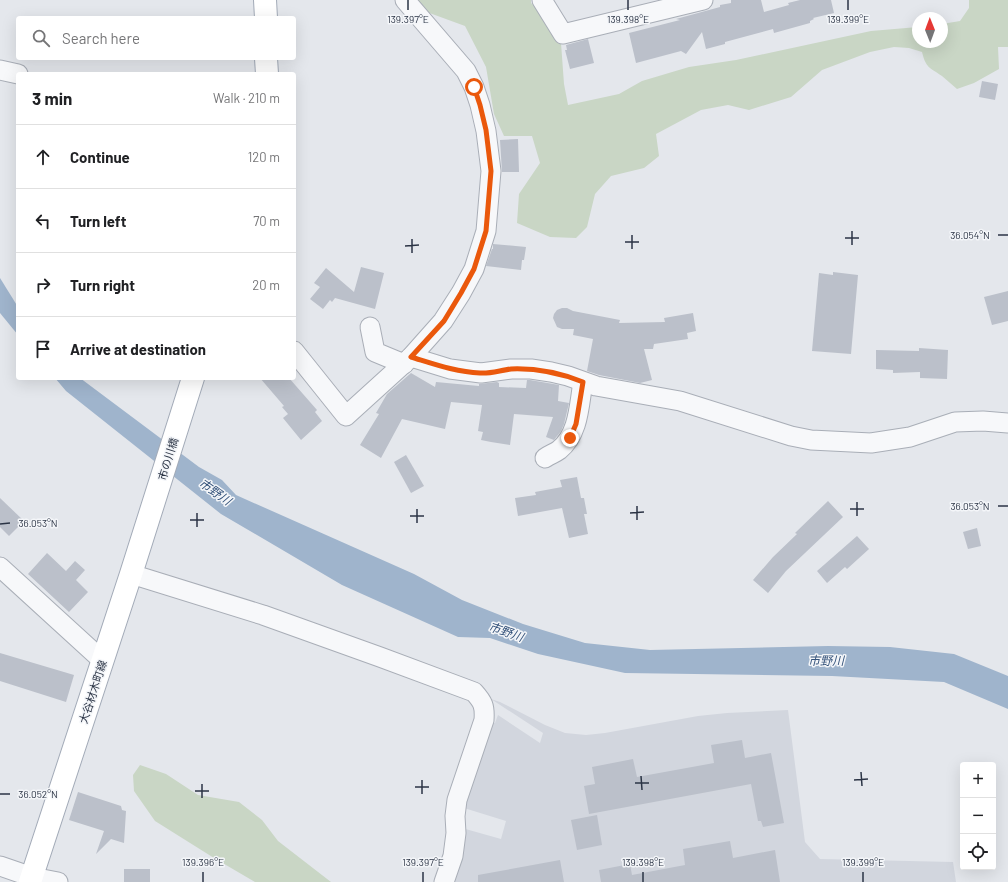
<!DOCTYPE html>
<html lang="en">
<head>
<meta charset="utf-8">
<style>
	:root { --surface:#fff; --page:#f2f2f2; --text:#202124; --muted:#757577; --line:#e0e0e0 }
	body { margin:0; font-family:Barlow,"Noto Sans JP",sans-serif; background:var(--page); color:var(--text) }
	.controls { position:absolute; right:12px; bottom:12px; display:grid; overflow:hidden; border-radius:4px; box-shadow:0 4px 16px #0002 }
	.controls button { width:36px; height:36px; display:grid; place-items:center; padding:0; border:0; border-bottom:1px solid var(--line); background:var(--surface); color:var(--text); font:20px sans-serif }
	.compass { position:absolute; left:912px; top:12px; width:36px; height:36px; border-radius:50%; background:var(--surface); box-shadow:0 4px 16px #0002; rotate:359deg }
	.stop { position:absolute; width:12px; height:12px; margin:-9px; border:3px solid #ea580c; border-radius:50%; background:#fff }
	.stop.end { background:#ea580c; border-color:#fff; box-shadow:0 1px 4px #0008 }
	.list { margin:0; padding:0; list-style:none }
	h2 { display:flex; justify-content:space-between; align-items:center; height:52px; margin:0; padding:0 16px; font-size:17px }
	h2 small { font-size:13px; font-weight:400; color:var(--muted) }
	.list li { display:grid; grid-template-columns:26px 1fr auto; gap:12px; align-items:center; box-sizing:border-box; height:64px; padding:0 16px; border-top:1px solid var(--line) }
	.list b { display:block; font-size:15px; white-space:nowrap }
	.list em { font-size:13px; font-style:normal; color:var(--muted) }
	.icon { flex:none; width:22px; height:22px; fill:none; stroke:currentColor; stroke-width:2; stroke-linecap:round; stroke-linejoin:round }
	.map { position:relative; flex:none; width:1008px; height:882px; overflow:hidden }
	.search { position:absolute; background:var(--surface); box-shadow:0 4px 16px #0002; left:16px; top:16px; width:280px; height:44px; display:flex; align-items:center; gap:10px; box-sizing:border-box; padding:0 14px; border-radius:4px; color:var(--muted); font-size:15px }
	.panel { position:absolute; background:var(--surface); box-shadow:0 4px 16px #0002; left:16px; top:72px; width:280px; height:308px; border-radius:4px }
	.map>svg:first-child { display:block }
</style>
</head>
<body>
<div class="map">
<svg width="1008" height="882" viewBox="0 0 1008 882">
	<rect width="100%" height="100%" fill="#e4e7ec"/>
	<path fill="#d2d6de" d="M491,699L500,702L545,725L565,733L586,735L605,733L698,716L727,713L788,710L805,842L820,859L953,862L956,882H450L462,828L501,839L506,821L464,808L489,721L495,723L498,715L540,743L543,733Z"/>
	<g fill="#c9d6c5">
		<path d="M413,0H531V3L547,17L561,43L564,84L568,105L619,94L642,81L689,67L736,60L871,31L918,27V42H942V24L960,21L969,8V0H1008V47H998L999,69L974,83L957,89C952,85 947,80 942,76C929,67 926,68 922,52L909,48L894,47L870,52L822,70L791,97L749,110L728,105L701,110L656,134L659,156L644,168L611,176L595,194L587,227L576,238L550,237L517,223L519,194L540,163L532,136H504L494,114L486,67L465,26L424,11Z"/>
		<path d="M140,765L166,774L198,795L239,802L262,820L278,841L331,882H255L214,858L155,821L134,791L133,775Z"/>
	</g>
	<g fill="#9fb4cc">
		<path d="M0,278L18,307V335L0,313Z"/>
		<path d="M55,378H80L199,467L222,480L236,495L414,574L462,600L523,624L585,643L650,650L828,646L890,647L954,654L1008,676V709L944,682L832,676L625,673L538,654L490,638L458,637L342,585L221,514L66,391Z"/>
	</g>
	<g fill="#bbc0ca">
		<path d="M731,0H761L764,12L789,5L788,3L800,0H831L834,13L813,18L814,19L810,21V23L774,33L773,29L725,42V44L706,49L702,32L686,54L681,51L636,63L629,33L680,20L676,19L720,7V5L731,3Z"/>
		<path d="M588,39L594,63L570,69L565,50H567L566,45Z"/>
		<path d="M982,81L998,84L995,100L979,97Z"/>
		<path d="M518,139L519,172H502L500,140Z"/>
		<path d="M493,244L526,247L524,260H522L521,270L486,266L492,249H493Z"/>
		<path d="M361,267L384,273L375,309L335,298L332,302L330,300L323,309L310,299L320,287L314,283L326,268L354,292Z"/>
		<path d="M833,272L858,275L851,354L812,351L819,273L833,275Z"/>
		<path d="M1008,291V321L992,325L984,297Z"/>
		<path d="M562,308H567L573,311L620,320L619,323L665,322L664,318L693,313L696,331L687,333L688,339L654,344L653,349H644L652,380L640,383L599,375L587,371L593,339L573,335L574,329H562L557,327L553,318L554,314L557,310Z"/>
		<path d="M919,348L948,350L947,379L920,378V372L893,373V370L876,369V350L919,351Z"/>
		<path d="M411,373L435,387L436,382L479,386V384L497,382L499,383V387L526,388L527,380H530L559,385L558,401L569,403L564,424L561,431L554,440L546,437L553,417L514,414L510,445L491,442L481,440L483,432L478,431L482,405L451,402L445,429L402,419L381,458L360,445L379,414L376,413L387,394Z"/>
		<path d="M260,378H289L317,410L315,412L322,421L301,440L283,418L288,414L282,407L284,406Z"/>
		<path d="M406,455L424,486L411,493L394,462Z"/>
		<path d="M577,477L581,498H584L587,514H584L588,534L569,538L562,508L518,516L515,498L536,495L535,492L562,487L560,480Z"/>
		<path d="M0,498L24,521L9,536L0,527Z"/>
		<path d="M828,501L843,517L786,571L768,593L753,580L773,557L797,534L795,533Z"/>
		<path d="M977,528L981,546L968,549L963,532Z"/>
		<path d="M857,536L869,549L847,569L845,567L827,583L817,571Z"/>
		<path d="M47,553L66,571L75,561L85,570L76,580L88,592L69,612L28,574Z"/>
		<path d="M0,653L74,675L66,702L0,681Z"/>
		<path d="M742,740L745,758L771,753L784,823L763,827L761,821H758L751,784L589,814L584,786L595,784L592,767L633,759L637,777L714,763L711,745Z"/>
		<path d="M78,792L121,806L122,810L126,811L124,843L111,839L96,854L104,831L69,820Z"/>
		<path d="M597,815L602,845L577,850L571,820Z"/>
		<path d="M730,841L733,858L775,850L780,882H601L599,870L630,864L632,875L685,865L683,849Z"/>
		<path d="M560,860L564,882H478V875Z"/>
		<rect x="124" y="869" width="26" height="13"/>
	</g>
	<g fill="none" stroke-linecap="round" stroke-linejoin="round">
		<g stroke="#a9aeb7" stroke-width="21">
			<g id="minor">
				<path d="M542,0L563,34L703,0"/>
				<path d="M0,70L18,74"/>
				<path d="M370,327L375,352L404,364"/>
				<path d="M294,351L346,416L411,357L443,321L461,293L474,269L486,231L491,171L486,131L480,105L474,87L466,71L405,0"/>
				<path d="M411,357L450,369L481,373L511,369H531L551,372L568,376L596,386L680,401L791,436L811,440L871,443L910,437L955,422L983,421L1008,423"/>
				<path d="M545,458C549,455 555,453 559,450C579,434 579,405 583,382"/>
				<path d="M0,567L103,661"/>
				<path d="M131,574L263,615L380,657L474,692C483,702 485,706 484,720L457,800L455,816L456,833L453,856L444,882"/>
				<path d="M0,866L32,877L58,882"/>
			</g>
		</g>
		<g stroke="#a3abb8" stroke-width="24">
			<g id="major">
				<path d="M265,0L266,18"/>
				<path d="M266,58L267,74"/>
				<path d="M30,882L131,574L193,378"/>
			</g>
		</g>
		<use href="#minor" stroke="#f7f8fa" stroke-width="19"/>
		<use href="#major" stroke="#fff" stroke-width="22"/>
	</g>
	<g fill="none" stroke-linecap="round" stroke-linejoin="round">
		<path stroke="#ea580c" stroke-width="5" d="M474,87L480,105L486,130L491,171L486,231L474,269L461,293L444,321L411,357C434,364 456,372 480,373C490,374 501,370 511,369C536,368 560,373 583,382L576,424L570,438"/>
	</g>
	<path fill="none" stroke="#2b3445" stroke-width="1.5" d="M408,0V10M628,0V10M848,0V10M852,231V245M632,235V249M998,235H1008M845,238H859M412,239V253M625,242H639M405,246L419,245M857,502V516M637,506V520M998,506H1008M417,509V523M850,509H864M197,513V527M630,513L644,512M410,516H424M190,520H204M0,524L10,523M861,772L862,786M641,776L642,790M422,780V794M854,780L868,779M635,783H649M202,784V798M415,787H429M195,791H209M0,794H10M203,872V882M423,872V882M643,872V882M863,872V882"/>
	<g text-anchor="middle" stroke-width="3" stroke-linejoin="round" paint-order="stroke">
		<g font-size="11" fill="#2b3445" stroke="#f4f6f9">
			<text transform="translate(168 459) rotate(-73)" y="4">市の川橋</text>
			<text transform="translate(93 692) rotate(-72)" y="4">大谷材木町線</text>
		</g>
		<g font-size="12" font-style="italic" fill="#34527a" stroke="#f4f6f9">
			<text transform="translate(215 492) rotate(35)" y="4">市野川</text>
			<text transform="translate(506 632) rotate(19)" y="4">市野川</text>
			<text x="826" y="665">市野川</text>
		</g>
	</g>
	<g font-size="10" text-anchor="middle" fill="#2b3445" stroke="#f4f6f9" stroke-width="3" stroke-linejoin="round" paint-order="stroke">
		<text x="408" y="23">139.397°E</text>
		<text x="628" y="23">139.398°E</text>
		<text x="848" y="23">139.399°E</text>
		<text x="970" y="239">36.054°N</text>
		<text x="970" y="510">36.053°N</text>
		<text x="38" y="527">36.053°N</text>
		<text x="38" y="798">36.052°N</text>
		<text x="203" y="866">139.396°E</text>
		<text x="423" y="866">139.397°E</text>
		<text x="643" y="866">139.398°E</text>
		<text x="863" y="866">139.399°E</text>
	</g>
</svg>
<div class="controls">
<button>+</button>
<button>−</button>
<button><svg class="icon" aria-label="locate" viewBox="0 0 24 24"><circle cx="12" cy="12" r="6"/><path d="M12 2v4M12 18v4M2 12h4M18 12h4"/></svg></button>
</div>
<svg class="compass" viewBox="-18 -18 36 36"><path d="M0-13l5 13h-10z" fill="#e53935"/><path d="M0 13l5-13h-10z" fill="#757577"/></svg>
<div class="stop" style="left:474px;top:87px"></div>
<div class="stop end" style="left:570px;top:438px"></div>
<div class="search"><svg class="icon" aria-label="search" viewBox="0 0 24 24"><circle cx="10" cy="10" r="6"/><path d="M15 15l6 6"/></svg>Search here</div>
<section class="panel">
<h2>3 min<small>Walk · 210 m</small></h2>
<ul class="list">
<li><svg class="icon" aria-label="ahead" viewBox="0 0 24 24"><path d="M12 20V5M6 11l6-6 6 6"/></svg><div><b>Continue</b></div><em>120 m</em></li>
<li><svg class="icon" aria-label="left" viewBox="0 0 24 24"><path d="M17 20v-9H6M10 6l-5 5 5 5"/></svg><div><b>Turn left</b></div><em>70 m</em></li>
<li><svg class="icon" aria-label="right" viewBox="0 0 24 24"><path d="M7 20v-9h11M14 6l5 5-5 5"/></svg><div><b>Turn right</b></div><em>20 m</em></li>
<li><svg class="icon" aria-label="arrive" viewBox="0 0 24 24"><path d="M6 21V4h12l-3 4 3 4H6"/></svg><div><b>Arrive at destination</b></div></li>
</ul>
</section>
</div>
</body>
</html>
